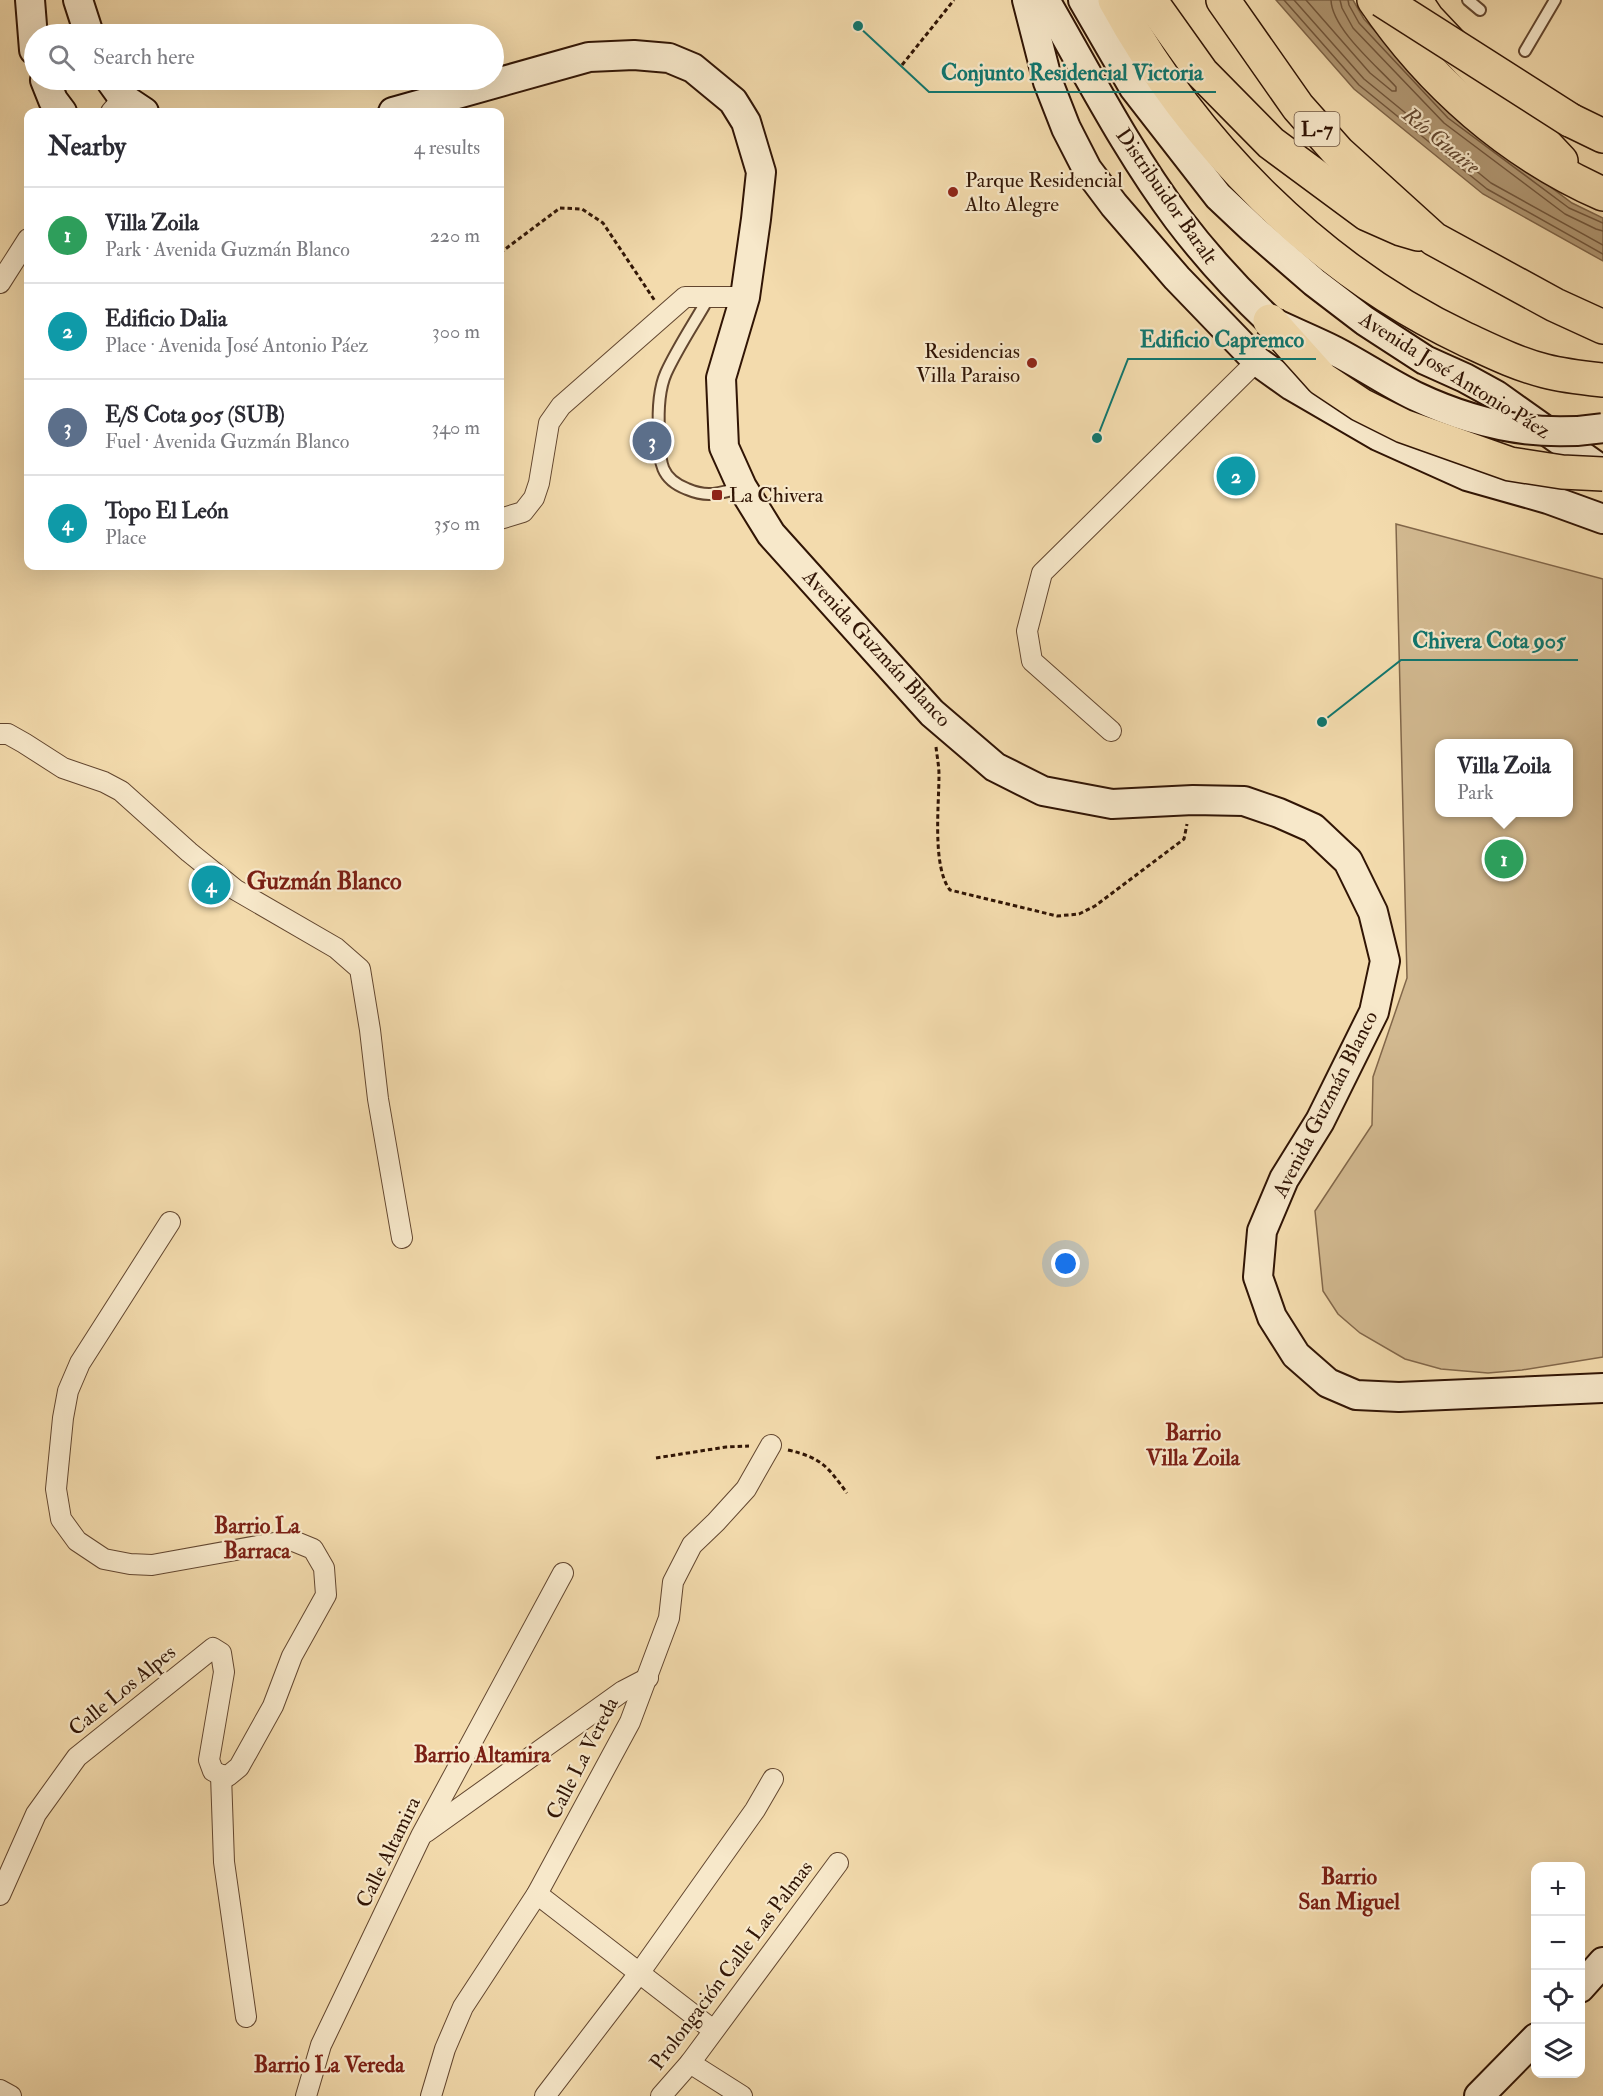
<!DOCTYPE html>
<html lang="en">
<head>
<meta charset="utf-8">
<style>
	:root { --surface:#fff; --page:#f2f2f3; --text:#2b2b33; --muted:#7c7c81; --line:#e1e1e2; --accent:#1a73e8 }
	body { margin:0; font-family:"IM FELL Double Pica",serif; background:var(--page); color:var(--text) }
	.controls { position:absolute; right:18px; bottom:18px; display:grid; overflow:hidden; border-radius:12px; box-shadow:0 6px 24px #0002 }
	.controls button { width:54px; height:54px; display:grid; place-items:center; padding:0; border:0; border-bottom:2px solid var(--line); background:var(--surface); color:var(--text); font:30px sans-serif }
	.you { position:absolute; left:1066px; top:1264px; width:21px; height:21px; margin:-15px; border:4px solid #fff; border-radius:50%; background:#1a73e8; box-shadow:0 0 0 9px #1a73e833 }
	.badge { display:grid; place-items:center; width:39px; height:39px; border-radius:50%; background:var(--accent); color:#fff; font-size:20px; font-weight:700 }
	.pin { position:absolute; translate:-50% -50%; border:3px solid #fff; box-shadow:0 2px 6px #0006 }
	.popup { position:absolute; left:1435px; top:739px; width:138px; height:78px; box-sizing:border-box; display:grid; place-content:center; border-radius:12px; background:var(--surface); filter:drop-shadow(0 2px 4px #0005); font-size:20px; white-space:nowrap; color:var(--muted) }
	.popup b { font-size:22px; color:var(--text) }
	.popup::after { content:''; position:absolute; left:50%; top:100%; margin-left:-12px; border:12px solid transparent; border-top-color:var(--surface) }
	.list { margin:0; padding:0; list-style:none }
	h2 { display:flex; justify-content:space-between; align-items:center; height:78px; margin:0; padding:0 24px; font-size:26px }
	h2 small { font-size:20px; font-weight:400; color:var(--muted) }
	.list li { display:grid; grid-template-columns:39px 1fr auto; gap:18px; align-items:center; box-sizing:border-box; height:96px; padding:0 24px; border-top:2px solid var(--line) }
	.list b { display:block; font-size:22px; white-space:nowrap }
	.list p { margin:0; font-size:20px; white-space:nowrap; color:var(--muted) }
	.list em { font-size:20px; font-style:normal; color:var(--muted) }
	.icon { flex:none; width:33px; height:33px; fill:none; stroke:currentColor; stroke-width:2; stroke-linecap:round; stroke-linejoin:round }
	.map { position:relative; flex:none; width:1603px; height:2096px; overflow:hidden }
	.search { position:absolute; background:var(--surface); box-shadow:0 6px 24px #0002; left:24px; top:24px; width:480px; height:66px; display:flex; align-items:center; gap:15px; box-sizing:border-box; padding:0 21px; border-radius:33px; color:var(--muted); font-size:22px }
	.panel { position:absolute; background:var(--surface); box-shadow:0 6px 24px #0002; left:24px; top:108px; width:480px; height:462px; border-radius:12px }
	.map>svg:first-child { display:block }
</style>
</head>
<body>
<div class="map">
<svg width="1603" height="2096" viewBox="0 0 1603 2096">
	<rect width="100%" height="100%" fill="#f3dbad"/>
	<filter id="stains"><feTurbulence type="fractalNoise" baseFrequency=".00333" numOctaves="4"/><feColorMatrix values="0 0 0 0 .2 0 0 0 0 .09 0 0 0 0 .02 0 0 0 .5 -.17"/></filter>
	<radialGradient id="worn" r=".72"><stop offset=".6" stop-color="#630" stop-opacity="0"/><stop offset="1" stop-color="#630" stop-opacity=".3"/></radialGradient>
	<path fill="#d2b990" stroke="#82674a" stroke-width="1.5" fill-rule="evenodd" d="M1396,524L1603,579V1357L1522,1370L1488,1373L1441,1369L1405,1359L1360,1333L1338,1314L1323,1291L1315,1211L1372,1125L1373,1077L1407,978ZM1440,744H1568V812H1440Z"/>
	<path fill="#b19874" stroke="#7e6448" stroke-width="1.5" d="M1276,0H1353L1364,19L1452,113L1572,203L1603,218V261L1483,194L1354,89Z"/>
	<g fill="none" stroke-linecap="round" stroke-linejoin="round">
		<g stroke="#71563c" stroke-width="1.5">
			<path d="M1284,0L1359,85L1487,189L1603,254"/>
			<path d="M1294,0L1364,79L1491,183L1603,245"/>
			<path d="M1306,0L1370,73L1392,91H1396V87C1377,66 1332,29 1331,0"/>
			<path d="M1340,0L1342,8L1353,28L1444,123L1565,214L1596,229L1603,231"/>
			<path d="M1348,0L1349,5L1359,23L1448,118L1569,208L1603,223"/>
		</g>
		<g stroke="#62462f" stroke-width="14">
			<g id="lane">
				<path d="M1468,0L1480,10"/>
				<path d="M1525,51L1555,0"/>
				<path d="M709,297C695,322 678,347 666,373C658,391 658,413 659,432C660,459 658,478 687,489C694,492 701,494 709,494C719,494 731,490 741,488"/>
			</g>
		</g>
		<g stroke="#62462f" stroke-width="22">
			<g id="street">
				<path d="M111,112L123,98"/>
				<path d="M0,283L28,239"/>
				<path d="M500,519L523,512L534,498L539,483L549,423L561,406L685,297H745"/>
				<path d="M1111,731L1032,661L1027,631L1042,573L1257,361"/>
				<path d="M0,734H8L24,743L63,768L104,782L121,791L189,852L236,890L336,948L360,969L370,1030L378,1099L402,1238"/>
				<path d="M170,1222L80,1363L68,1391L63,1418L56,1489L61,1519L77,1541L104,1559L130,1564L152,1565L291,1540L313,1549L324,1568L326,1595L292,1656L273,1706L239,1767L228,1776L221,1775"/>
				<path d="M221,1775L224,1862L246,2017"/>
				<path d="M426,1832L623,1691L648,1678"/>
				<path d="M537,1894L713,2030"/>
				<path d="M0,1895L36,1814L77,1757L213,1648L221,1653L224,1672L209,1760L213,1771L221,1775"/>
				<path d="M690,2063L742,2096"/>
				<path d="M0,2090L11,2096"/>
				<path d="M306,2096L321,2045L421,1836L563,1573"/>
				<path d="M431,2096L445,2049L463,2007L537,1894L630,1722L669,1618L673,1582L692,1545L716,1522L746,1489L771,1445"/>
				<path d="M545,2096L640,1972L755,1810L773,1779"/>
				<path d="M661,2096L690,2063L838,1863"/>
			</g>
		</g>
		<g stroke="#311505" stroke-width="32">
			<g id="secondary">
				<path d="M30,0L34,50"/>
				<path d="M78,0L89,34"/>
				<path d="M1027,0L1048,82L1066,128L1087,169L1114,205L1177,278L1257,361L1292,386L1378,436L1467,476L1548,499L1603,519"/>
				<path d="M1045,0C1088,74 1127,151 1178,219C1206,256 1237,290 1270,321"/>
				<path d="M1083,0L1134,88L1218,196L1253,229L1314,282L1365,321L1425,360L1465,378L1496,395L1603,471"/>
				<path d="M45,80L53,100L62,112"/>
				<path d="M110,80L123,98L144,112"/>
				<path d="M393,112L589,57L634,55L669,58L693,68L733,101L746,122L761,172L756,219L745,297L721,378L724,447L742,487L771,534L932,713L995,767L1043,791L1112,804L1193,800L1244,801L1279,813L1313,828L1348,861L1373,912L1385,961L1374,1012L1320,1121L1284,1179L1262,1231L1258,1277L1272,1317L1296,1355L1328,1383L1356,1395L1399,1397L1603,1388"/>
				<path d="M1580,1988L1603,1962"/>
				<path d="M1479,2096L1536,2038"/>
			</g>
		</g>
		<g stroke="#311505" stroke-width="36">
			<g id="highway">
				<path d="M1115,0C1193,143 1317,269 1465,339C1491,351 1517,364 1545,371C1564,376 1584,378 1603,380"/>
				<path d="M1150,0L1202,73L1271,143L1367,214L1401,229L1418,234"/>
				<path d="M1223,0L1298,107L1338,152L1434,239L1555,305L1603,327"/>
				<path d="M1374,0C1431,84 1510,153 1603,194"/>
				<path d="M1415,0L1427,18L1561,161"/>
				<path d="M1570,120L1603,136"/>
			</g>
		</g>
		<g stroke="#311505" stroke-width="3" stroke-dasharray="4.5 3" stroke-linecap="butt">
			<path d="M902,65L954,0"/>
			<path d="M500,253L560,208L582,209L603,223L655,301"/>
			<path d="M936,747C937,756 939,766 939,775C939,805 932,867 950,890L1057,916L1079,914L1095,906L1184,839L1187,824"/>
			<path d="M788,1450C822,1458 827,1466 847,1493"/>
			<path d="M656,1458L726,1447L749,1446"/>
		</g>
		<use href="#lane" stroke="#f7e8ca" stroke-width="10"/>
		<use href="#street" stroke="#f7e8ca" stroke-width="20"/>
		<use href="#secondary" stroke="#f7e8ca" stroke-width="28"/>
		<use href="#highway" stroke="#f3dbad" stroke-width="33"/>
		<g stroke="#311505" stroke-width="32" stroke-linecap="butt">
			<path id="secondary-bridge" d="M1272,322C1293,332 1315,341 1335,351C1362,365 1388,383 1415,396C1474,424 1539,438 1603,428"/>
		</g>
		<g stroke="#311505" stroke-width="36" stroke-linecap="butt">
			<g id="highway-bridge">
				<path d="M1382,0L1570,120"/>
				<path d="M1270,321L1322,379L1361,405L1403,426L1510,464L1562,472L1603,474"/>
			</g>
		</g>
		<use href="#secondary-bridge" stroke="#f7e8ca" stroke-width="28"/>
		<use href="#highway-bridge" stroke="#f3dbad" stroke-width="33"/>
	</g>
	<g fill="#8f2418" stroke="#f7e8ca" stroke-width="2">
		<circle cx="953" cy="192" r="6"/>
		<circle cx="1032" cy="363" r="6"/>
		<rect x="711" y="489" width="12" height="12" rx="3"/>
	</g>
	<g text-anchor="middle" stroke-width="4.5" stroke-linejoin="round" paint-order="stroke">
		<rect fill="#f7e8ca" stroke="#6c5440" stroke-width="1.5" x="1294.5" y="112" width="45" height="34" rx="4.5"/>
		<g font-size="20" font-weight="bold" fill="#311505">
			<text x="1317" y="136">L-7</text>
		</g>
		<g font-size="21" fill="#311505" stroke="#f7e8ca" text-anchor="start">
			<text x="965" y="187">Parque Residencial<tspan x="965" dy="24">Alto Alegre</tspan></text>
			<text x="1020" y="358" text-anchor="end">Residencias<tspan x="1020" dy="24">Villa Paraiso</tspan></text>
			<text x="729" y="502">La Chivera</text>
		</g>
		<g font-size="21" fill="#311505" stroke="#f7e8ca">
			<text transform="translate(1167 196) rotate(55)" y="7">Distribuidor Baralt</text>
			<text transform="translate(1455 375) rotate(32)" y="7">Avenida José Antonio Páez</text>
			<text transform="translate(877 648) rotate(47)" y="7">Avenida Guzmán Blanco</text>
			<text transform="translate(1325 1104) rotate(-63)" y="7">Avenida Guzmán Blanco</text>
			<text transform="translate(122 1690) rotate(-39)" y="7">Calle Los Alpes</text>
			<text transform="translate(582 1758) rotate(-63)" y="7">Calle La Vereda</text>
			<text transform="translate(388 1852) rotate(-64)" y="7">Calle Altamira</text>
			<text transform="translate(731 1965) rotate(-53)" y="7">Prolongación Calle Las Palmas</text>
		</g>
		<g font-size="22" font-style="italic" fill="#644931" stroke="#f7e8ca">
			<text transform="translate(1442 140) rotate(39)" y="8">Río Guaire</text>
		</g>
		<g font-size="22" font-weight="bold" fill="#7a1f14" stroke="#f7e8ca">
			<text x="1193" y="1440">Barrio<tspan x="1193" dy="25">Villa Zoila</tspan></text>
			<text x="257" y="1533">Barrio La<tspan x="257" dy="25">Barraca</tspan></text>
			<text x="482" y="1762">Barrio Altamira</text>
			<text x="1349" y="1884">Barrio<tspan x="1349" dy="25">San Miguel</tspan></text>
			<text x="329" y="2072">Barrio La Vereda</text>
		</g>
		<g font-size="24" font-weight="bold" fill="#7a1f14" stroke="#f7e8ca">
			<text x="324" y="889">Guzmán Blanco</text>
		</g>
	</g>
	<path fill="none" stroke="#0f766e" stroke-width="2" d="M858 26L929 92H1216M1097 438L1128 359H1316M1322 722L1401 660H1578"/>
	<g fill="#0f766e" stroke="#f7e8ca" stroke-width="2">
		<circle cx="858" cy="26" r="6"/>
		<circle cx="1097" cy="438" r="6"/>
		<circle cx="1322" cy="722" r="6"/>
	</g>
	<g font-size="22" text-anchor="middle" font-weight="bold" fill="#0f766e" stroke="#f7e8ca" stroke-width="4.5" stroke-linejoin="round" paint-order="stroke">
		<text x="1072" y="80">Conjunto Residencial Victoria</text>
		<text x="1222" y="347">Edificio Capremco</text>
		<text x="1489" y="648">Chivera Cota 905</text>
	</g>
	<rect width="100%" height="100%" filter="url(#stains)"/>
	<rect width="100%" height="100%" fill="url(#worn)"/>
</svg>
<div class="controls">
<button>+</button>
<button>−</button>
<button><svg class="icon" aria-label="locate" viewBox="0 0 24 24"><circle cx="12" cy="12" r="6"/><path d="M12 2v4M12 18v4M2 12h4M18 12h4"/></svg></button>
<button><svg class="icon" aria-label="layers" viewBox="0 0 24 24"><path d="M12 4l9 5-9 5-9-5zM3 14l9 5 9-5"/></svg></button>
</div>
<div class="you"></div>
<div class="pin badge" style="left:1504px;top:859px;background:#2e9e5b">1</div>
<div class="popup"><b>Villa Zoila</b>Park</div>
<div class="pin badge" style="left:1236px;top:476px;background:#0f9aa8">2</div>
<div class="pin badge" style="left:652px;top:441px;background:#5c6f8a">3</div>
<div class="pin badge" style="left:211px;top:885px;background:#0f9aa8">4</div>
<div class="search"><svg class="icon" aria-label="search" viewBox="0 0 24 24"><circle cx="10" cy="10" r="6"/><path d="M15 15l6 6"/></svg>Search here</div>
<section class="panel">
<h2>Nearby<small>4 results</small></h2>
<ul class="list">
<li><span class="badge" style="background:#2e9e5b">1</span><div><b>Villa Zoila</b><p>Park · Avenida Guzmán Blanco</p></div><em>220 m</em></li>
<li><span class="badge" style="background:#0f9aa8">2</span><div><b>Edificio Dalia</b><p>Place · Avenida José Antonio Páez</p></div><em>300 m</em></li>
<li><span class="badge" style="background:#5c6f8a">3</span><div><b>E/S Cota 905 (SUB)</b><p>Fuel · Avenida Guzmán Blanco</p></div><em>340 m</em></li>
<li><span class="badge" style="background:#0f9aa8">4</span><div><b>Topo El León</b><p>Place</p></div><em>350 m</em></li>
</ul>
</section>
</div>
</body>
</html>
